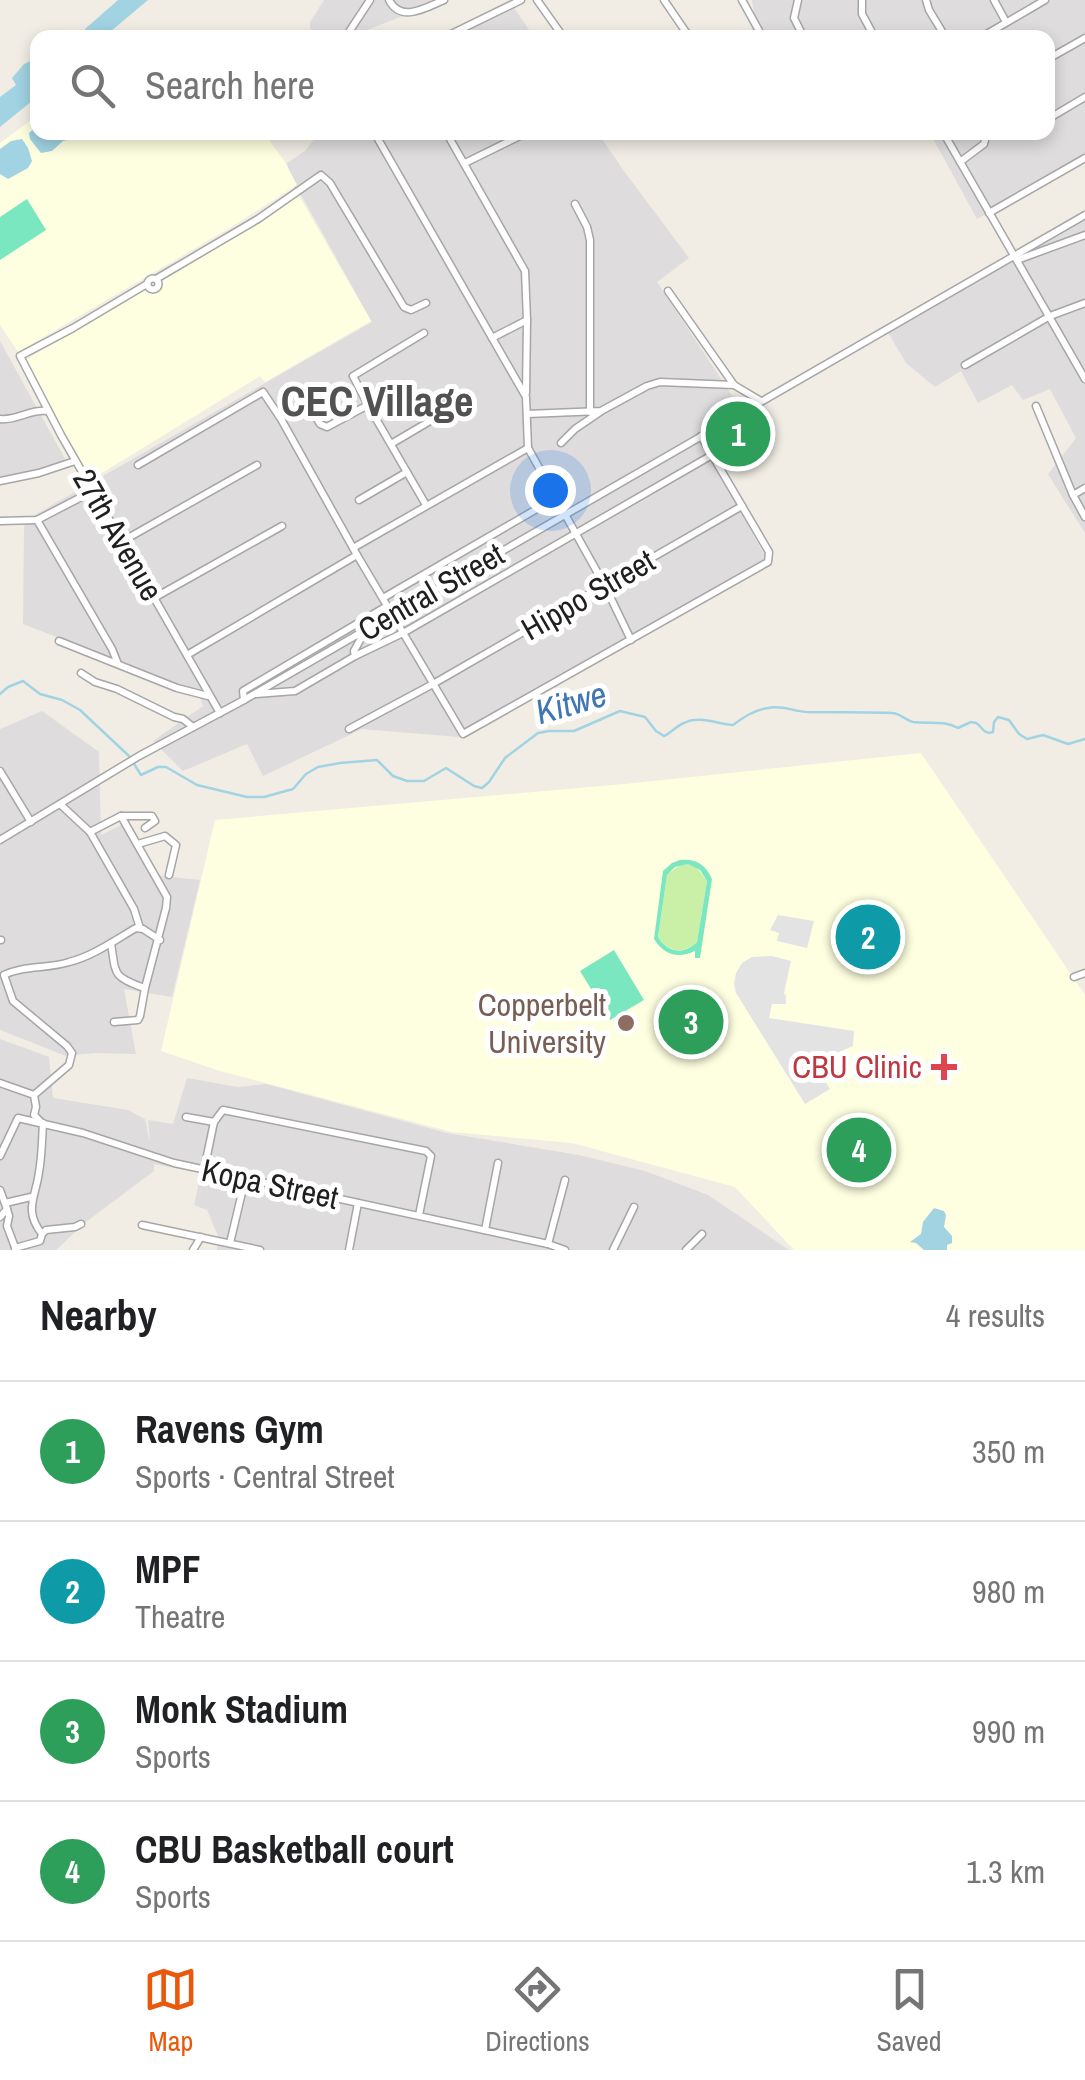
<!DOCTYPE html>
<html lang="en">
<head>
<meta charset="utf-8">
<style>
	:root { --surface:#fff; --page:#f2f2f2; --text:#202124; --muted:#757577; --line:#e0e0e0; --accent:#ea580c }
	body { margin:0; font-family:"Archivo Narrow",sans-serif; background:var(--page); color:var(--text) }
	.you { position:absolute; left:550px; top:490px; width:35px; height:35px; margin:-25px; border:8px solid #fff; border-radius:50%; background:#1a73e8; box-shadow:0 0 0 15px #1a73e833 }
	.badge { display:grid; place-items:center; width:65px; height:65px; border-radius:50%; background:var(--accent); color:#fff; font-size:32px; font-weight:700 }
	.pin { position:absolute; translate:-50% -50%; border:5px solid #fff; box-shadow:0 2px 10px #0006 }
	.list { margin:0; padding:0; list-style:none }
	h2 { display:flex; justify-content:space-between; align-items:center; height:130px; margin:0; padding:0 40px; font-size:42px }
	h2 small { font-size:32px; font-weight:400; color:var(--muted) }
	.list li { display:grid; grid-template-columns:65px 1fr auto; gap:30px; align-items:center; box-sizing:border-box; height:140px; padding:0 40px; border-top:2px solid var(--line) }
	.list b { display:block; font-size:38px; white-space:nowrap }
	.list p { margin:0; font-size:32px; white-space:nowrap; color:var(--muted) }
	.list em { font-size:32px; font-style:normal; color:var(--muted) }
	.icon { flex:none; width:55px; height:55px; fill:none; stroke:currentColor; stroke-width:2; stroke-linecap:round; stroke-linejoin:round }
	.map { position:relative; flex:none; width:1085px; height:1250px; overflow:hidden }
	.search { position:absolute; background:var(--surface); box-shadow:0 5px 15px #0003; left:30px; right:30px; top:30px; height:110px; display:flex; align-items:center; gap:25px; box-sizing:border-box; padding:0 35px; border-radius:20px; color:var(--muted); font-size:38px }
	.sheet { height:690px; background:var(--surface) }
	nav { display:flex; justify-content:space-around; align-items:center; box-sizing:border-box; height:140px; border-top:2px solid var(--line); background:var(--surface); font-size:28px; color:var(--muted) }
	nav a { display:grid; justify-items:center; gap:5px }
	nav .on { color:var(--accent) }
	.map>svg:first-child { display:block }
</style>
</head>
<body>
<div class="map">
<svg width="1085" height="1250" viewBox="0 0 1085 1250">
	<rect width="100%" height="100%" fill="#f1ede5"/>
	<g fill="#dedcdc">
		<path d="M324,0H444L349,37H311L310,22Z"/>
		<path d="M752,0H1085V159L977,219L930,133L1048,132V38L761,37L757,31Z"/>
		<path d="M510,2L534,37L434,38Z"/>
		<path d="M319,133H598L624,171L689,258L657,282L741,409L697,434L764,554L763,560L459,737L362,729L263,776L247,744L183,771L153,741L203,706L198,692L23,624L24,528L26,520L372,322L300,193L292,186L287,163L305,151Z"/>
		<path d="M1085,220V533L1048,474L1076,438L1050,389L1023,400L1012,385L978,403L961,371L935,387L906,363L887,331Z"/>
		<path d="M0,341L70,468L0,485Z"/>
		<path d="M42,711L99,752L101,835L125,823L154,875L200,880L172,997L124,989L136,1054L95,1053L66,1056L0,1030V729Z"/>
		<path d="M0,1039L49,1057L53,1098L128,1110L145,1119L150,1143L148,1120L173,1124L187,1078L238,1087L266,1084L447,1133L579,1155L645,1171L708,1195L789,1250H217L218,1236L207,1210L194,1205L201,1173L154,1164V1171L86,1222L56,1250H0Z"/>
	</g>
	<g fill="#feffe0">
		<path d="M37,116L38,132L264,133L285,162L297,185L233,226L18,352L0,325V143Z"/>
		<path d="M298,194L371,321L265,382L260,376L89,481L24,361L258,223Z"/>
		<path d="M921,753L1085,995V1250H794L735,1187L572,1143L452,1132L220,1071L161,1051L215,820L624,784Z"/>
	</g>
	<path fill="#c9f0a6" d="M688,864L697,868L707,881L697,942C683,955 668,952 658,937L667,874L681,865Z"/>
	<g fill="#7be7c0" fill-rule="evenodd">
		<path d="M27,199L46,230L0,260V217Z"/>
		<path d="M680,860C696,858 706,865 712,879L700,958H695V951C678,959 664,955 654,939L663,871L672,863ZM688,864L700,870L707,881L697,942C684,955 668,953 658,937L667,875L675,867Z"/>
		<path d="M614,950L644,1000L610,1020L580,971Z"/>
		<path d="M688,986L721,1038L693,1057L660,1005Z"/>
	</g>
	<g fill="#e3e3e3">
		<path d="M778,915L814,921L807,948L777,941L779,933L770,930Z"/>
		<path d="M772,956L791,961L784,993L786,996V1004H772L769,1018L854,1031L853,1046L813,1063L830,1089L805,1104L736,993L734,984L736,973L742,963L752,957Z"/>
	</g>
	<g fill="#a1d3e3">
		<path d="M118,0H148L104,37H84L85,29Z"/>
		<path d="M37,54V97L0,127V97L16,85L12,78L24,64L33,60Z"/>
		<path d="M37,126L38,132L89,134L63,141L52,151L41,153L30,139L29,133Z"/>
		<path d="M22,139L28,148L32,161L28,168L8,179L0,174V149L11,141Z"/>
		<path d="M934,1208L944,1211L946,1215L944,1227L952,1236V1243L947,1245V1250H924L916,1243L910,1242L921,1234L923,1222Z"/>
	</g>
	<g fill="none" stroke-linecap="round" stroke-linejoin="round">
		<path stroke="#a1d3e3" stroke-width="2.5" d="M0,694L8,687L23,681L40,694L62,700L80,710L129,756L141,775L158,767H166L197,785L247,797H264L293,789L306,774L318,767L340,763L377,760L393,776L407,781H424L446,768L474,786L482,788L489,782L505,758L538,733L549,731H574L620,711L645,717L656,731L664,736C671,733 676,726 684,723C699,715 717,724 733,725C744,717 754,710 768,708C781,705 793,711 806,712C835,712 863,712 892,713C900,713 905,720 913,722C929,724 944,720 958,728L971,722L976,723C983,727 983,735 993,732L994,722L998,717L1009,720L1019,734L1027,739L1043,735L1068,744L1085,739"/>
		<g stroke="#a6a6a6" stroke-width="9">
			<g id="minor">
				<path d="M389,0C401,23 425,8 444,0"/>
				<path d="M537,0L564,38"/>
				<path d="M664,0L690,38"/>
				<path d="M742,0L763,38"/>
				<path d="M798,0L794,18L804,38"/>
				<path d="M862,0V14L875,38"/>
				<path d="M926,0L929,10L946,38"/>
				<path d="M994,0L1006,22"/>
				<path d="M345,38L370,0"/>
				<path d="M443,38L521,0"/>
				<path d="M980,38L1045,0"/>
				<path d="M1048,59L1085,38"/>
				<path d="M1048,119L1085,97"/>
				<path d="M374,132L526,397L528,448L605,586L631,640"/>
				<path d="M446,132L525,271L527,320L492,338"/>
				<path d="M943,132L1085,379"/>
				<path d="M960,162L984,144L987,132"/>
				<path d="M465,163L528,132"/>
				<path d="M575,204L587,227L590,240V412"/>
				<path d="M989,213L1085,158"/>
				<path d="M1017,260L1085,235"/>
				<circle cx="153" cy="284" r="5.5"/>
				<path d="M156,279L258,219L321,175L330,183L404,307L411,310L426,303"/>
				<path d="M147,284L73,328L20,356L61,435L220,713"/>
				<path d="M668,291L734,385L761,401"/>
				<path d="M424,333L353,376L368,405L426,505"/>
				<path d="M965,365L1050,316L1085,303"/>
				<path d="M526,393L527,320"/>
				<path d="M304,397L320,424L327,427L368,405"/>
				<path d="M1036,406L1073,495L1085,517"/>
				<path d="M527,414L601,411L647,386L660,382L734,385"/>
				<path d="M0,419C16,421 30,409 47,411"/>
				<path d="M561,443L575,429L600,412"/>
				<path d="M391,444L469,398"/>
				<path d="M138,465L263,392L281,419L357,555L463,734L768,562L769,552L701,436"/>
				<path d="M0,481L39,473L75,461"/>
				<path d="M1073,495L1085,488"/>
				<path d="M359,500L407,472"/>
				<path d="M37,520L112,649L118,664"/>
				<path d="M0,521L37,520L93,491"/>
				<path d="M121,542L257,465"/>
				<path d="M353,548L528,448"/>
				<path d="M154,598L282,526"/>
				<path d="M383,598L554,499"/>
				<path d="M365,631L354,651L355,656L403,633L712,455"/>
				<path d="M59,641L177,688L208,696"/>
				<path d="M187,655L357,555"/>
				<path d="M81,673L95,682L117,689L174,717L183,719L193,727"/>
				<path d="M256,694L295,691L355,656"/>
				<path d="M244,700L243,691L387,606"/>
				<path d="M349,729L433,684L742,506"/>
				<path d="M0,771L31,822"/>
				<path d="M61,805L90,832L121,816L167,897L166,908L145,988L140,1016L138,1020L114,1022"/>
				<path d="M121,816H152L155,821L145,828"/>
				<path d="M90,832L134,909L140,928"/>
				<path d="M0,840L139,756L244,700L1085,215"/>
				<path d="M138,844L165,836L176,845L169,875"/>
				<path d="M0,940H1"/>
				<path d="M111,943C116,975 112,976 144,988"/>
				<path d="M1074,977L1085,973"/>
				<path d="M0,1083L34,1095"/>
				<path d="M34,1095L69,1065L72,1053L67,1046L13,1001L4,975C24,965 48,969 69,962C93,956 115,940 136,928L143,929L160,940"/>
				<path d="M34,1095L36,1107L34,1115L40,1121"/>
				<path d="M186,1117L214,1122"/>
				<path d="M43,1123C42,1139 42,1156 39,1172C36,1197 23,1210 42,1234L46,1230L75,1227L81,1224"/>
				<path d="M0,1156L18,1118L83,1133L174,1163L548,1244L565,1250"/>
				<path d="M204,1170L214,1122L223,1110L426,1151L431,1156L419,1215"/>
				<path d="M0,1190L7,1209L0,1217"/>
				<path d="M5,1203L31,1197"/>
				<path d="M7,1209L9,1216L7,1226L16,1250"/>
				<path d="M142,1225L260,1250"/>
				<path d="M485,1230L498,1163"/>
				<path d="M230,1243L245,1180"/>
				<path d="M548,1244L565,1180"/>
				<path d="M15,1248L40,1241L42,1234"/>
				<path d="M193,1250L201,1237"/>
				<path d="M349,1250L358,1203"/>
				<path d="M613,1250L634,1207"/>
				<path d="M686,1250L702,1234"/>
			</g>
		</g>
		<use href="#minor" stroke="#fff" stroke-width="6"/>
	</g>
	<circle fill="#8d6e63" stroke="#fff" stroke-width="4" cx="626" cy="1023" r="10"/>
	<path fill="#e0444e" stroke="#fff" stroke-width="4" d="M939 1052h10v10h10v10h-10v10h-10v-10h-10v-10h10z"/>
	<g text-anchor="middle" stroke-width="10" stroke-linejoin="round" paint-order="stroke">
		<g font-size="32" fill="#1f1f1f" stroke="#fff">
			<text transform="translate(118 535) rotate(60)" y="11">27th Avenue</text>
			<text transform="translate(431 592) rotate(-30)" y="11">Central Street</text>
			<text transform="translate(588 595) rotate(-30)" y="11">Hippo Street</text>
			<text transform="translate(270 1184) rotate(12)" y="11">Kopa Street</text>
		</g>
		<g font-size="32" fill="#785e54" stroke="#fff" text-anchor="end">
			<text x="606" y="1016">Copperbelt<tspan x="606" dy="37">University</tspan></text>
		</g>
		<g font-size="32" fill="#be3a42" stroke="#fff" text-anchor="end">
			<text x="922" y="1078">CBU Clinic</text>
		</g>
		<g font-size="35" font-style="italic" fill="#4076b1" stroke="#fff">
			<text transform="translate(571 703) rotate(-16)" y="12">Kitwe</text>
		</g>
		<g font-size="42" font-weight="bold" fill="#525252" stroke="#fff">
			<text x="377" y="416">CEC Village</text>
		</g>
	</g>
</svg>
<div class="you"></div>
<div class="pin badge" style="left:738px;top:434px;background:#2e9e5b">1</div>
<div class="pin badge" style="left:868px;top:937px;background:#0f9aa8">2</div>
<div class="pin badge" style="left:691px;top:1022px;background:#2e9e5b">3</div>
<div class="pin badge" style="left:859px;top:1150px;background:#2e9e5b">4</div>
<div class="search"><svg class="icon" aria-label="search" viewBox="0 0 24 24"><circle cx="10" cy="10" r="6"/><path d="M15 15l6 6"/></svg>Search here</div>
</div>
<section class="sheet">
<h2>Nearby<small>4 results</small></h2>
<ul class="list">
<li><span class="badge" style="background:#2e9e5b">1</span><div><b>Ravens Gym</b><p>Sports · Central Street</p></div><em>350 m</em></li>
<li><span class="badge" style="background:#0f9aa8">2</span><div><b>MPF</b><p>Theatre</p></div><em>980 m</em></li>
<li><span class="badge" style="background:#2e9e5b">3</span><div><b>Monk Stadium</b><p>Sports</p></div><em>990 m</em></li>
<li><span class="badge" style="background:#2e9e5b">4</span><div><b>CBU Basketball court</b><p>Sports</p></div><em>1.3 km</em></li>
</ul>
</section>
<nav>
<a class="on"><svg class="icon" aria-label="map" viewBox="0 0 24 24"><path d="M3 6l6-2 6 2 6-2v14l-6 2-6-2-6 2zM9 4v14M15 6v14"/></svg>Map</a>
<a><svg class="icon" aria-label="directions" viewBox="0 0 24 24"><path d="M12 3l9 9-9 9-9-9zM9 14v-3h6M13 9l2 2-2 2"/></svg>Directions</a>
<a><svg class="icon" aria-label="saved" viewBox="0 0 24 24"><path d="M7 4h10v16l-5-4-5 4z"/></svg>Saved</a>
</nav>
</body>
</html>
